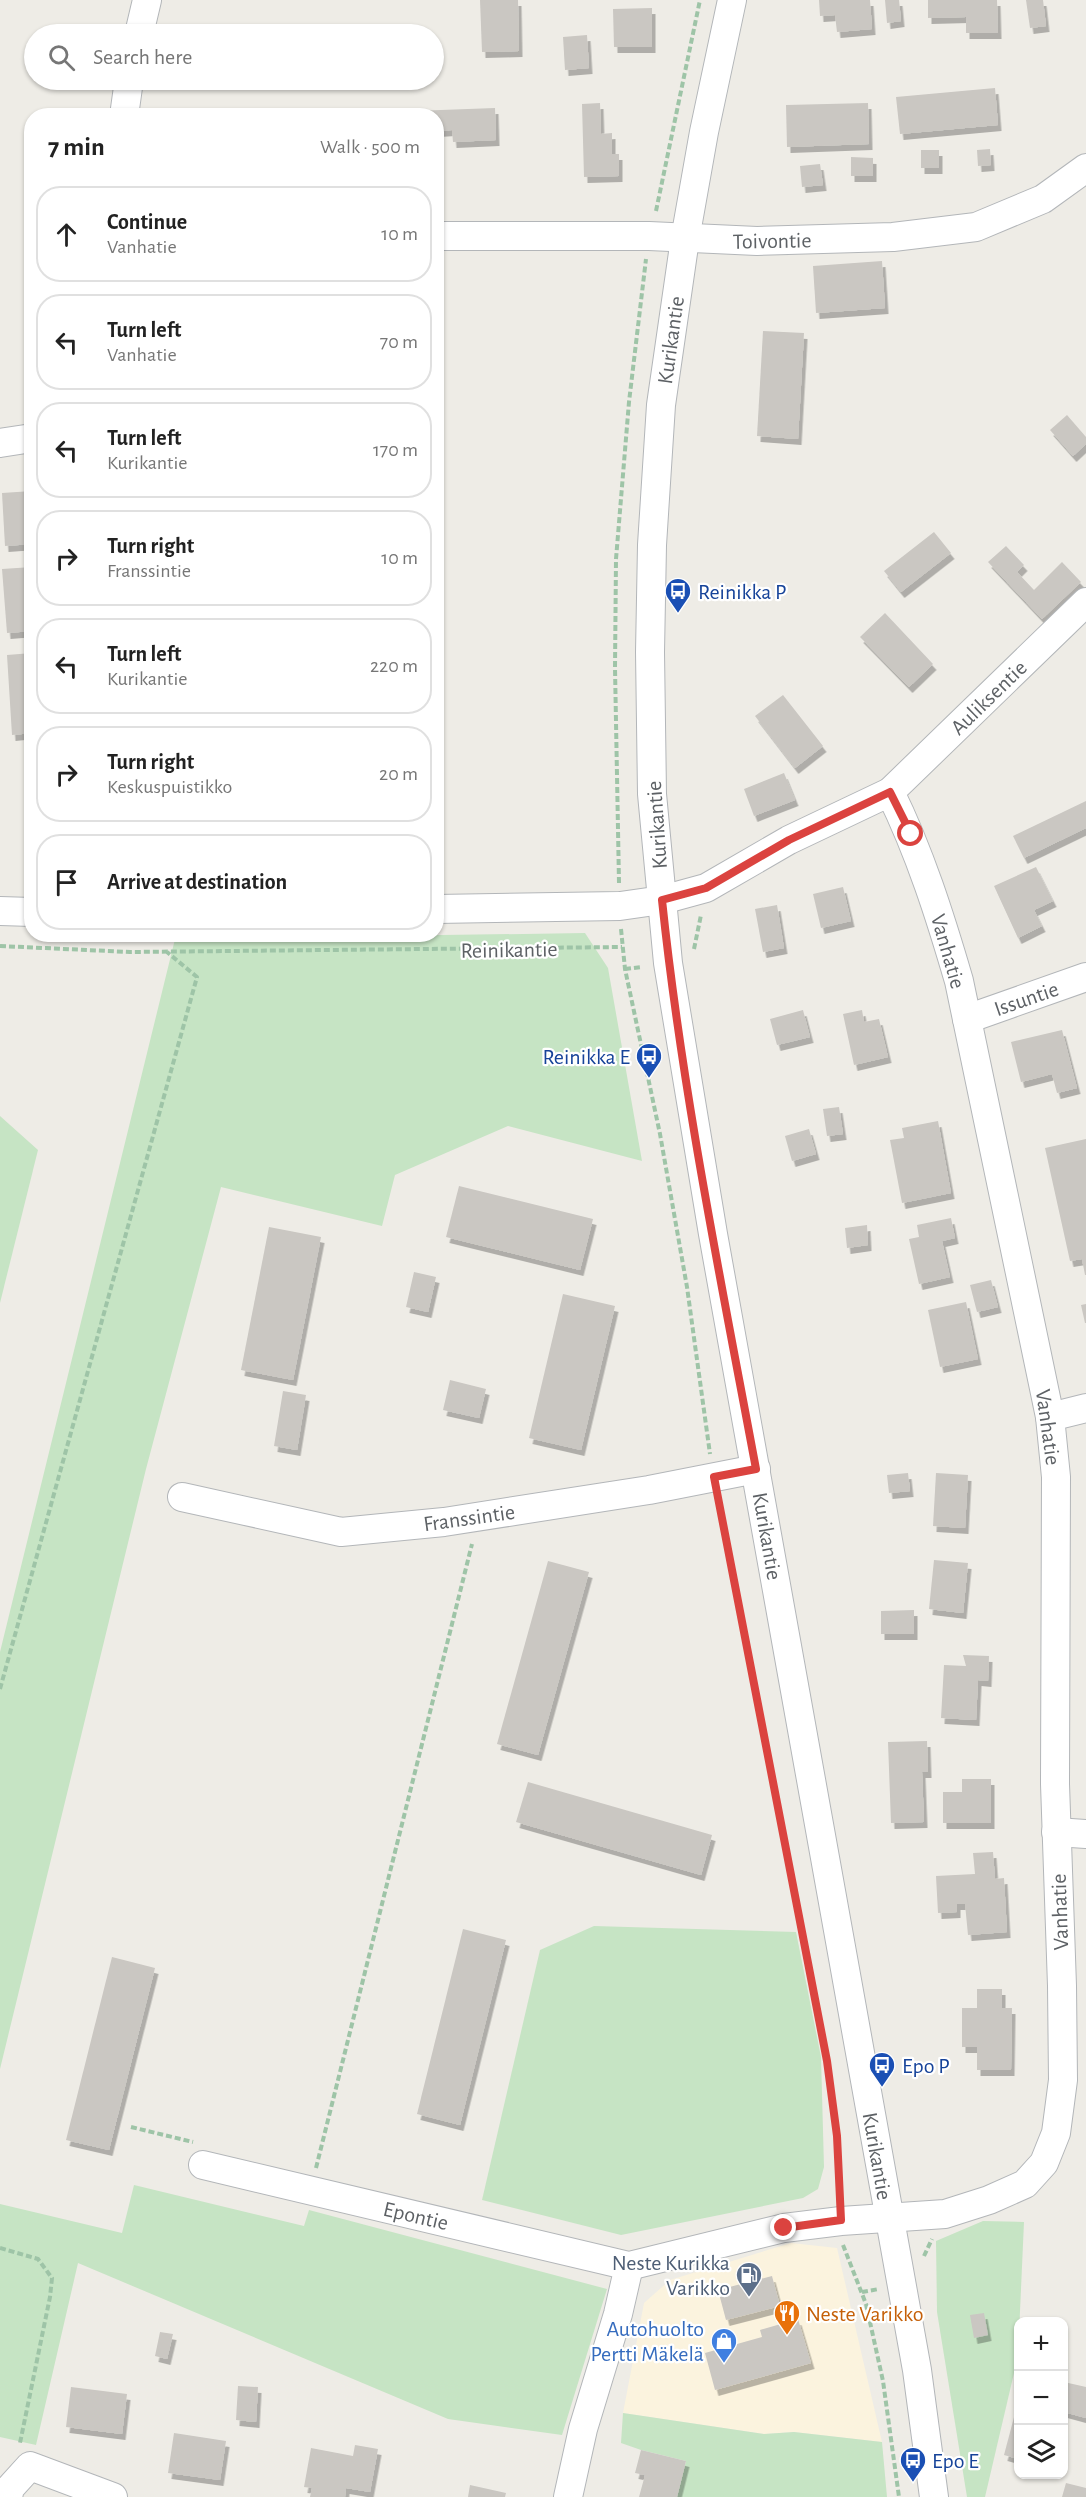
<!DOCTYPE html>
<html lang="en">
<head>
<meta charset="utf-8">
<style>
	:root { --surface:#fff; --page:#f6f6f6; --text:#222; --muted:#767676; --line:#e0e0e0 }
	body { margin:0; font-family:"Alegreya Sans",sans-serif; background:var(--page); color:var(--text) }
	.controls { position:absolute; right:18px; bottom:18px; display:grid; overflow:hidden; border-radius:12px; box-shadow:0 2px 4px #0004 }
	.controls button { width:54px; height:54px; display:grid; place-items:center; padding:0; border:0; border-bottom:2px solid var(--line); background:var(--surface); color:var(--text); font:30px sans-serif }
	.stop { position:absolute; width:18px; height:18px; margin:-14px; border:4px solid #db433f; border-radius:50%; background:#fff }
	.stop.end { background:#db433f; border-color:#fff; box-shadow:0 2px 6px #0008 }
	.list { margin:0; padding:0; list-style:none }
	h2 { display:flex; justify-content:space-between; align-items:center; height:78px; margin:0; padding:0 24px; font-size:26px }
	h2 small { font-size:20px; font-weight:400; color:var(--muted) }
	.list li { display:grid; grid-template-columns:39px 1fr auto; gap:18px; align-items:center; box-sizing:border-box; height:96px; margin:0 12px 12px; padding:0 12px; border:2px solid var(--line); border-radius:24px }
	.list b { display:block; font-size:22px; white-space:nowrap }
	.list p { margin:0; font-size:20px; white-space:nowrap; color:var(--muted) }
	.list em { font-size:20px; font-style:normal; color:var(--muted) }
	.icon { flex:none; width:33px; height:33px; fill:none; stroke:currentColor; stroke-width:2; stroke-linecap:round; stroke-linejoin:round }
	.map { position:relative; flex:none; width:1086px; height:2497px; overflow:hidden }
	.search { position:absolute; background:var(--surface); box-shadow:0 2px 4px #0004; left:24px; top:24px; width:420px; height:66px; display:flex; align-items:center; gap:15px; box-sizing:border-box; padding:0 21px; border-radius:33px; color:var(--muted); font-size:22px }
	.panel { position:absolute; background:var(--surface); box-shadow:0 2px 4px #0004; left:24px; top:108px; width:420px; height:834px; border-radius:24px }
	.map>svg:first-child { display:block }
</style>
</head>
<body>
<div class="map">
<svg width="1086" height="2497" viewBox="0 0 1086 2497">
	<defs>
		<filter id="shadow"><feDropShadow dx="3.5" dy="6" stdDeviation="0" flood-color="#0004"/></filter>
	</defs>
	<rect width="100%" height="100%" fill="#eeece6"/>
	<path fill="#fbf3de" d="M791,2243L837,2248L882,2442L794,2432L764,2434L623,2413L644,2303L670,2280Z"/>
	<g fill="#c6e4c4">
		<path d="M585,933L608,968L642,1161L508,1126L395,1175L382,1226L221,1187L146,1469L0,2069V1652L175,939Z"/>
		<path d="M0,1116L38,1150L0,1303Z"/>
		<path d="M594,1926L796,1932L821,2057L824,2167L818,2189L803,2198L621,2235L482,2200L540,1950Z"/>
		<path d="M134,2185L304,2226L309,2210L607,2289L562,2435L448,2419L78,2263L36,2445L0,2437V2204L122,2233Z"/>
		<path d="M983,2221L1024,2222L1018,2356L985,2497H967L937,2312L936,2241Z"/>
		<path d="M623,2413L764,2434L794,2432L882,2442L887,2497H677L686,2461L641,2450L621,2443Z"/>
	</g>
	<g fill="#cac7c2" filter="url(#shadow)">
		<path d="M480,0H518L519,51L482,52Z"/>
		<path d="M819,0H870L872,29L837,32L835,15L820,16Z"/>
		<path d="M885,0H899L901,21L887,23Z"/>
		<path d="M928,0H997L998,33H966V17L928,18Z"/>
		<path d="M1026,0H1043L1046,26L1030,28Z"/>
		<path d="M652,8V47H614L613,9Z"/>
		<path d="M587,35L589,68L565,70L563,37Z"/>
		<path d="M995,88L998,125L900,134L896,97Z"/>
		<path d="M600,103L601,134L612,133V154H619V176L584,177L582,104Z"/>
		<path d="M868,103L869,144L787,147L786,105Z"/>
		<path d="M495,108L496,140L453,142L452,130L436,131V116H414V111Z"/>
		<path d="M990,149L991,165L978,166L977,150Z"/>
		<rect x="921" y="150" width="18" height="18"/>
		<path d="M851,157L873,158V176H851Z"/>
		<path d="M820,164L823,185L802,187L800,166Z"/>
		<path d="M882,261L885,308L816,313L813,266Z"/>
		<path d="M763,331L804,333L798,439L757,436Z"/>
		<path d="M1067,415L1086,437V444L1073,456L1050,430Z"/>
		<path d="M32,491V544L5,546L2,493Z"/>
		<path d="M934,532L951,553L901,592L884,571Z"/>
		<path d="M1006,546L1024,565L1017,572L1034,590L1062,562L1081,582L1042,619L988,562Z"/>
		<path d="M32,567V631L7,633L2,569Z"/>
		<path d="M885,613L933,664L909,687L860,637Z"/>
		<path d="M32,653V733L12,735L7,655Z"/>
		<path d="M783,695L823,746L795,768L755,716Z"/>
		<path d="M784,773L795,800L754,816L744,789Z"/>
		<path d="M1086,801V828L1024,858L1013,836Z"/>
		<path d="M1036,867L1053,901L1034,910L1042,926L1018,938L994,886Z"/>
		<path d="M843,887L851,921L821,928L813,894Z"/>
		<path d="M777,905L784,948L763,952L755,909Z"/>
		<path d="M803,1010L810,1037L777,1045L770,1019Z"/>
		<path d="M862,1010L864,1022L879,1019L888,1057L854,1065L843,1014Z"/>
		<path d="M1062,1030L1077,1088L1057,1093L1052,1074L1021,1082L1011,1042Z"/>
		<path d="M839,1107L843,1134L827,1136L823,1109Z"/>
		<path d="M938,1121L951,1193L902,1203L890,1140L904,1138L902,1128Z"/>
		<path d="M809,1129L816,1154L792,1161L785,1136Z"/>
		<path d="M1086,1139V1275H1085L1082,1259L1070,1261L1045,1148Z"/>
		<path d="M459,1186L593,1219L580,1270L446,1237Z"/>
		<path d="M951,1218L955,1238L942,1241L950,1277L919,1284L909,1239L919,1237L917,1225Z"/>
		<path d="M867,1225L868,1245L847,1248L845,1228Z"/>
		<path d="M269,1227L321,1237L293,1380L241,1370Z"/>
		<path d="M414,1272L436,1277L428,1312L406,1307Z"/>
		<path d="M991,1280L998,1307L977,1312L970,1285Z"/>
		<path d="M563,1294L615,1306L581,1450L529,1438Z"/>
		<path d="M966,1302L978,1359L940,1367L928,1310Z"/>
		<path d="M1086,1304V1323H1085L1081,1305Z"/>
		<path d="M450,1380L486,1389L479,1418L443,1410Z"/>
		<path d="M283,1391L306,1395L297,1450L274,1446Z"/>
		<path d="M908,1473L910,1491L889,1493L887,1475Z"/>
		<path d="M936,1473L968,1475L965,1528L933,1526Z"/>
		<path d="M934,1560L968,1563L963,1613L929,1609Z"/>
		<path d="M548,1561L589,1572L538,1755L497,1744Z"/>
		<path d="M914,1610V1634H881V1611Z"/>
		<path d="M963,1655L989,1656L988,1681L978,1680L976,1720L941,1718L944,1665L966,1666Z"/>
		<path d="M927,1741L928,1772H922L924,1822L891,1823L888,1742Z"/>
		<path d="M962,1779H991V1823H943V1792H962Z"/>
		<path d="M528,1782L712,1835L701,1875L516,1822Z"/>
		<path d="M993,1852L995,1879L1004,1878L1007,1932L968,1935L965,1904H957V1912L938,1913L936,1876L975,1874L973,1853Z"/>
		<path d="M463,1929L506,1940L460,2125L417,2114Z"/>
		<path d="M112,1957L155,1968L109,2150L66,2140Z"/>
		<path d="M977,1989H1002V2008H1012L1011,2070H977V2047H962V2008H977Z"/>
		<path d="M772,2276L780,2306L726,2320L718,2290Z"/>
		<path d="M984,2313L988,2335L974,2338L970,2315Z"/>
		<path d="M798,2319L811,2363L715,2390L705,2353L762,2337L760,2330Z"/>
		<path d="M160,2332L173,2334L167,2359L155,2356Z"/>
		<path d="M1064,2382L1086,2387V2418L1064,2412Z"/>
		<path d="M238,2386L258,2387L256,2422L236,2420Z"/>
		<path d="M71,2387L127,2394L122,2434L66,2427Z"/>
		<path d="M1018,2402V2459L1004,2455Z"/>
		<path d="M174,2433L226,2441L220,2480L168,2473Z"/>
		<path d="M355,2445L378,2449L370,2492L346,2488L345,2497H310L312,2488L304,2487L311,2448L353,2456Z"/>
		<path d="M641,2450L686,2461L677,2497H639L645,2475L635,2473Z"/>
		<path d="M1066,2483L1086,2488V2497H1062Z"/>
		<path d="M470,2485L506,2493L505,2497H468Z"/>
	</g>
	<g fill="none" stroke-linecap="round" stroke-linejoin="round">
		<g stroke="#b3b6b9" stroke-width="30">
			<g id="minor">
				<path d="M732,0L704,132L685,239L661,405L652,545L650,652L652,794L668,963L713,1234L917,2370L934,2497"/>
				<path d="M139,34L147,0"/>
				<path d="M124,116L129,80"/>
				<path d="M442,236H649L757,241L893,237L976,227L1043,199L1086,168"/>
				<path d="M0,443L32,438"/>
				<path d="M890,792L1086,602"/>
				<path d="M0,911L32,912"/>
				<path d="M967,1019L1086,977"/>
				<path d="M1050,1417L1086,1408"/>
				<path d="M182,1497L341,1532L444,1522L649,1490L756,1469"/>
				<path d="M1056,1832L1086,1834"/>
				<path d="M203,2165L629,2266L784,2228L841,2221L945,2214L989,2200L1025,2184L1044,2163L1056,2133L1063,2080L1062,1986L1055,1784L1056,1477L1050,1417L959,981C940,916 920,853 890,792L789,840L706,888L662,900L620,906L436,909"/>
				<path d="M8,2497L10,2488L30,2466L113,2497"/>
				<path d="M568,2497L583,2429L618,2314L629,2266"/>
			</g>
		</g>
		<g stroke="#9ec4a7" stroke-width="4" stroke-dasharray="6 3" stroke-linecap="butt">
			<path d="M656,211L700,0"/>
			<path d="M619,883L615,668L616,559L629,402L646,259"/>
			<path d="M621,929L625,969L660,1134L687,1287L710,1454"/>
			<path d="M0,946L130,952L622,947"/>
			<path d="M694,949L701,915"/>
			<path d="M625,969L642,967"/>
			<path d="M719,1503L827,2061L837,2136L839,2195"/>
			<path d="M0,1689L197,977L167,952"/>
			<path d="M131,2127L193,2142"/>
			<path d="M316,2168L472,1544"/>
			<path d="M843,2245L866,2304L883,2381L899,2497"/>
			<path d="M0,2248L38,2259L52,2278L50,2297L20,2443"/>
			<path d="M924,2256L932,2239"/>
			<path d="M862,2292L879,2289"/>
		</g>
		<use href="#minor" stroke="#fff" stroke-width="28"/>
	</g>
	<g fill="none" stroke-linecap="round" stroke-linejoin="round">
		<path stroke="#db433f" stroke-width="8" d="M784,2228L841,2220L837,2136L827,2061L714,1477L756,1469C721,1281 682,1091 662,900L706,888L789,840L890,792L911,834"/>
	</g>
	<defs>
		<g id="bus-pin" transform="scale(1.35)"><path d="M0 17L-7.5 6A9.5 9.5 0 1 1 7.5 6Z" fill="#1a4fb4" stroke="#fff"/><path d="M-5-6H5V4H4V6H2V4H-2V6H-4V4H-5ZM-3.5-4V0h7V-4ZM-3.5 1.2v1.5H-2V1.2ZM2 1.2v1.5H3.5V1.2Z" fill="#fff"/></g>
		<g id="fuel-pin" transform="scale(1.35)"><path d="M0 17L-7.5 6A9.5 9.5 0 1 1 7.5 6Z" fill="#5c6f8a" stroke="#fff"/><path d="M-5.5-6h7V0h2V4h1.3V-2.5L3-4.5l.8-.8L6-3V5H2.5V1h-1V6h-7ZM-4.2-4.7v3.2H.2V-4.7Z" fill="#fff"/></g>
		<g id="restaurant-pin" transform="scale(1.35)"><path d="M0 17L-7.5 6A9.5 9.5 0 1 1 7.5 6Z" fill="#e8710a" stroke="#fff"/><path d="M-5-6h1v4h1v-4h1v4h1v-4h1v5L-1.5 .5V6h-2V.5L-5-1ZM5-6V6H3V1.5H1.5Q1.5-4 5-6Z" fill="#fff"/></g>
		<g id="shop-pin" transform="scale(1.35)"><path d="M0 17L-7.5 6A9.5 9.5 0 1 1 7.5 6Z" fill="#3f7fe0" stroke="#fff"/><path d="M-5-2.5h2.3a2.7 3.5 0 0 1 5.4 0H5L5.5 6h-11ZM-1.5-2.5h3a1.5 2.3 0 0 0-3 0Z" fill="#fff"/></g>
	</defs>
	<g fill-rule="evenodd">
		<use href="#bus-pin" x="678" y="591"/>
		<use href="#bus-pin" x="649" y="1056"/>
		<use href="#bus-pin" x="882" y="2065"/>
		<use href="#fuel-pin" x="749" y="2275"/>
		<use href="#restaurant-pin" x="787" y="2313"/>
		<use href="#shop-pin" x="724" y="2341"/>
		<use href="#bus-pin" x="913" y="2460"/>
	</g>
	<g text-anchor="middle" stroke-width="4.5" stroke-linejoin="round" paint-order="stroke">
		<g font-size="22" fill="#5d6165" stroke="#fff">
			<text transform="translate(772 240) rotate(-1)" y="8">Toivontie</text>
			<text transform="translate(670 340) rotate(-82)" y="8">Kurikantie</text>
			<text transform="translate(988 697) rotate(-44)" y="8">Auliksentie</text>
			<text transform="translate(656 825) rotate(-94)" y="8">Kurikantie</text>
			<text transform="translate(509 949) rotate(-1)" y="8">Reinikantie</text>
			<text transform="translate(949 951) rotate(74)" y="8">Vanhatie</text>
			<text transform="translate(1026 998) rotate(-19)" y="8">Issuntie</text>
			<text transform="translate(1049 1427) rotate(82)" y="8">Vanhatie</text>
			<text transform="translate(469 1517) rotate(-8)" y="8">Franssintie</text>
			<text transform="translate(768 1536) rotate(80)" y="8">Kurikantie</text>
			<text transform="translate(1059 1912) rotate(-92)" y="8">Vanhatie</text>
			<text transform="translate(878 2156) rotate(80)" y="8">Kurikantie</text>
			<text transform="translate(416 2215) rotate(13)" y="8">Epontie</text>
		</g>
		<g font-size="22" fill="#164399" stroke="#fff" text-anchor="start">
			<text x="698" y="599">Reinikka P</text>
			<text x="630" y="1064" text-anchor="end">Reinikka E</text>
			<text x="902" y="2073">Epo P</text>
			<text x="932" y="2468">Epo E</text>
		</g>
		<g font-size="22" fill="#4e5e75" stroke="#fff" text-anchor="end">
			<text x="730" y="2270">Neste Kurikka<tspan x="730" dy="25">Varikko</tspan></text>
		</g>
		<g font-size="22" fill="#c56008" stroke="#fff" text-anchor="start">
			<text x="806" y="2321">Neste Varikko</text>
		</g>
		<g font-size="22" fill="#366cbe" stroke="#fff" text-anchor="end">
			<text x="704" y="2336">Autohuolto<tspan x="704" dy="25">Pertti Mäkelä</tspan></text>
		</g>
	</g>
</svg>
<div class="controls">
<button>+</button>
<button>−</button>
<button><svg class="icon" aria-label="layers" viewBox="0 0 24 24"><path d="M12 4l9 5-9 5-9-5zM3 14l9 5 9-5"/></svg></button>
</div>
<div class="stop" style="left:911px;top:834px"></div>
<div class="stop end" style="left:784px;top:2228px"></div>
<div class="search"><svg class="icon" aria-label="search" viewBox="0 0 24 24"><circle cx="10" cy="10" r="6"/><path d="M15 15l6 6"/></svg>Search here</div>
<section class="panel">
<h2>7 min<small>Walk · 500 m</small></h2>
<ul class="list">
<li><svg class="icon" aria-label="ahead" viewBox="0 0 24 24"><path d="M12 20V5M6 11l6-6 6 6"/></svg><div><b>Continue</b><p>Vanhatie</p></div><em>10 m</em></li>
<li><svg class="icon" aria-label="left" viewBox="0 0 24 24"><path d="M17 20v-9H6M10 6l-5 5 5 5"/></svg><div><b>Turn left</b><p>Vanhatie</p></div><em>70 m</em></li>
<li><svg class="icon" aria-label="left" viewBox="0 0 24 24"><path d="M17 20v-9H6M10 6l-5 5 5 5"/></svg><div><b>Turn left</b><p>Kurikantie</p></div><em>170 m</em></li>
<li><svg class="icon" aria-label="right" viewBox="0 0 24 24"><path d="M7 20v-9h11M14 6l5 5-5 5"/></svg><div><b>Turn right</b><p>Franssintie</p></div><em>10 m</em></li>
<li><svg class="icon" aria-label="left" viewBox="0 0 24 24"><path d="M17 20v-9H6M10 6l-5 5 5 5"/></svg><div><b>Turn left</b><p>Kurikantie</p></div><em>220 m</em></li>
<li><svg class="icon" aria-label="right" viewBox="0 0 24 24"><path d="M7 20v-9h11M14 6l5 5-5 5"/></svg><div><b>Turn right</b><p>Keskuspuistikko</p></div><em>20 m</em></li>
<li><svg class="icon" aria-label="arrive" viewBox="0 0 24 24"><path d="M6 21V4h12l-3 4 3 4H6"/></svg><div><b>Arrive at destination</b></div></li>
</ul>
</section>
</div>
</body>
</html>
